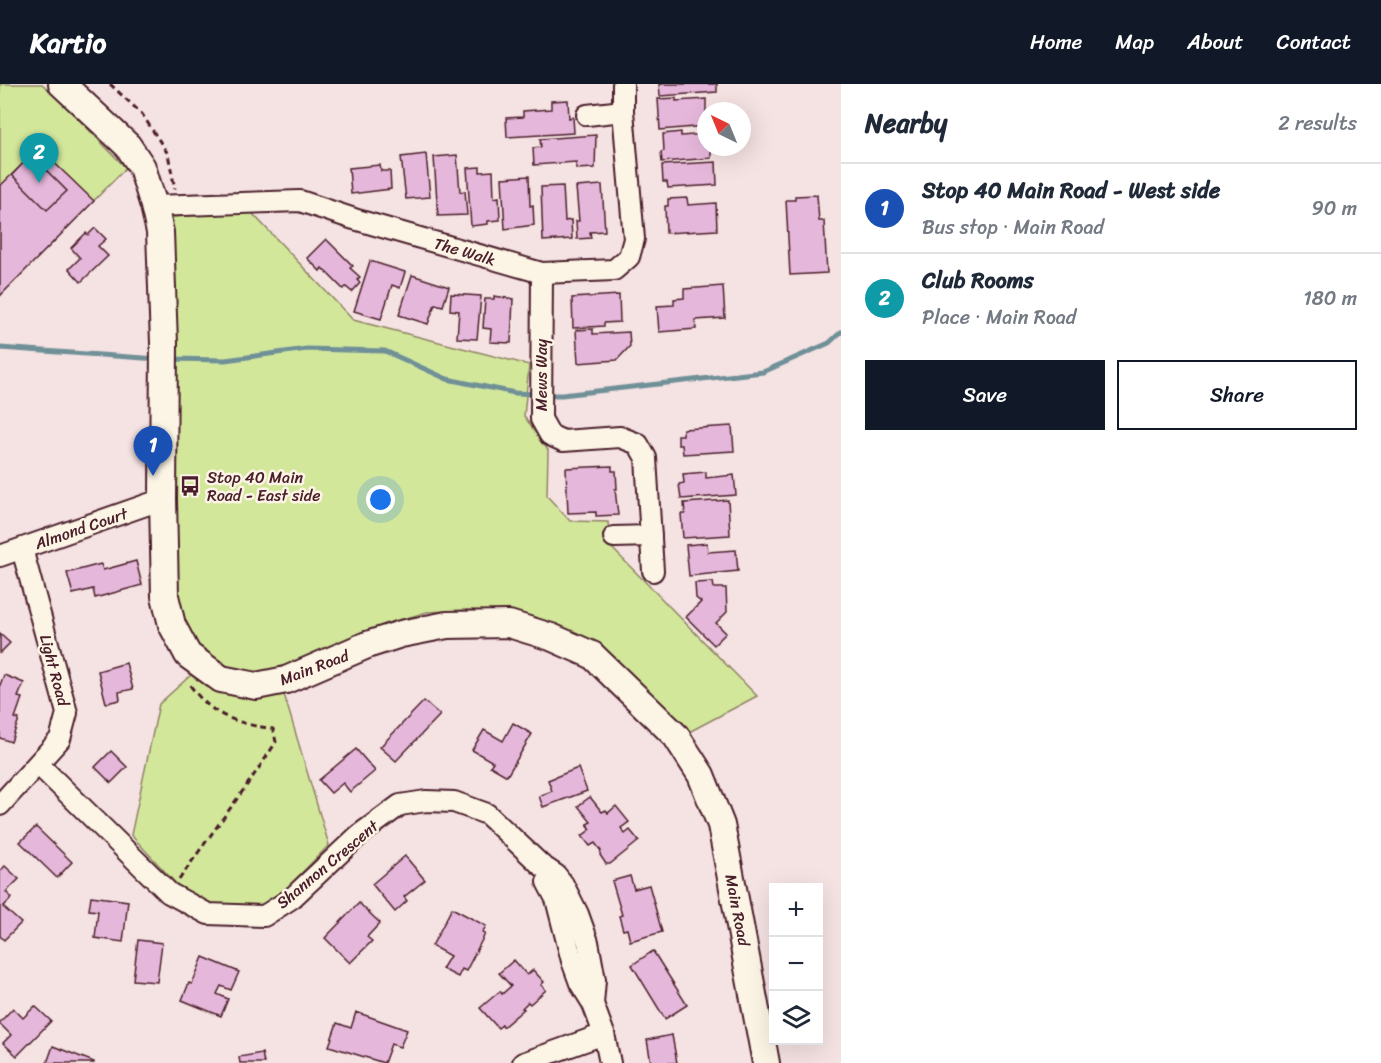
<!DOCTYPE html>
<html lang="en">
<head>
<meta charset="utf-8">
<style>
	:root { --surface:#fff; --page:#f2f2f3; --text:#1f2937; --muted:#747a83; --line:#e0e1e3; --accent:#111827 }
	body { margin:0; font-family:Sriracha,sans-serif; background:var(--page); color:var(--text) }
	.controls { position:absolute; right:18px; bottom:18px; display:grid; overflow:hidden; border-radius:0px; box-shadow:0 6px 24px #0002 }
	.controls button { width:54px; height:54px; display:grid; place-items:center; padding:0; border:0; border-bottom:2px solid var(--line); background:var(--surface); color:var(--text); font:30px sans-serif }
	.compass { position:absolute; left:697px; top:18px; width:54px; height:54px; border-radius:50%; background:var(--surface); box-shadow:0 6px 24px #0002; rotate:317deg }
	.you { position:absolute; left:381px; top:416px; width:21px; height:21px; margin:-15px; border:4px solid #fff; border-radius:50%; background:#1a73e8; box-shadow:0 0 0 9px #1a73e833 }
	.badge { display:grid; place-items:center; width:39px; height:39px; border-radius:50%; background:var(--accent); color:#fff; font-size:20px; font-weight:700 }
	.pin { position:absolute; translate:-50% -50px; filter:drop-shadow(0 2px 3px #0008) }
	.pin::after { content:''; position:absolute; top:32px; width:21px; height:18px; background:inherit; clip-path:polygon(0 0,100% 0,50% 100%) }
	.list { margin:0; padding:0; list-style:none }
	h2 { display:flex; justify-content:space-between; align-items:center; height:78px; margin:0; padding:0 24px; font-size:26px }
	h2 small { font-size:20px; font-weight:400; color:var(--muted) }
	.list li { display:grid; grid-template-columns:39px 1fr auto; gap:18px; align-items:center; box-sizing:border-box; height:90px; padding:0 24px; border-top:2px solid var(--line) }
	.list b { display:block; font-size:22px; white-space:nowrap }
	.list p { margin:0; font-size:20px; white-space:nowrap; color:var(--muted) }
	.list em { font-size:20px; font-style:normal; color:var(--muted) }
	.actions { display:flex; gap:12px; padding:18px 24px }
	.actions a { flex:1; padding:14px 0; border:2px solid var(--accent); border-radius:0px; text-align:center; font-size:21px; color:var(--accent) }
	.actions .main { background:var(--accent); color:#fff }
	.icon { flex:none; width:33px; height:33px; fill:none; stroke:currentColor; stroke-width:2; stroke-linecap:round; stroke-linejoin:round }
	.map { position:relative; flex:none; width:841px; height:979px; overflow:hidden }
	header { display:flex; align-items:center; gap:36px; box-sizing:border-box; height:84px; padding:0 30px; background:var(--accent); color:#fff }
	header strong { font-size:28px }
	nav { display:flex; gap:33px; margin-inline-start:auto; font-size:21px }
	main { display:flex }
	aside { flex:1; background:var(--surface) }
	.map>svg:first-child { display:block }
</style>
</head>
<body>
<header>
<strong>Kartio</strong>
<nav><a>Home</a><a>Map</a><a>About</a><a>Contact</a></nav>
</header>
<main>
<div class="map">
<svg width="841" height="979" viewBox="0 0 841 979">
	<rect width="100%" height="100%" fill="#f5e2e2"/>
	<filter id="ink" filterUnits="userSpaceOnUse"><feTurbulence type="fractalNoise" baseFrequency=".0167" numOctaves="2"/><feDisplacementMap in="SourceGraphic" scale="12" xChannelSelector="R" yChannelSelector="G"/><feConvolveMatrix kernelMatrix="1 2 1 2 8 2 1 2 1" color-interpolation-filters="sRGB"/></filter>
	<g filter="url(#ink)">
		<g fill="#d3e79b" stroke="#8e8363" stroke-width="1.5">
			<path d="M0,0H42L57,13L126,84L0,212Z"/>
			<path d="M251,128L353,236L529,281L524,332L548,366L547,412L570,437L608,438L609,461L757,612L689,648L600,560L560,543L517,529L468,526L427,528L386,540L302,579L254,591L227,585L201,565L182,540L174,509L172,133Z"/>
			<path d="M191,591L216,608L249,613L283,607L329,761L284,807L263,821L210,822L182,806L131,751L159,620Z"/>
		</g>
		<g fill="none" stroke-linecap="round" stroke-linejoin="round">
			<g stroke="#709098" stroke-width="5">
				<path d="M0,264L158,275"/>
				<path d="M170,275L225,276L307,265L385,267L447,295L515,309L537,310"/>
				<path d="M546,311H562L763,288L829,259L841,248"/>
			</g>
		</g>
		<g fill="#e5b7da" stroke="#4a1f2b" stroke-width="1.5">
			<path d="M659,0H717V8L660,12Z"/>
			<path d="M676,14V17L706,15V42L660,46L658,15Z"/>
			<path d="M568,16L569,34L573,33L574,49L507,53L506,34L523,33V27L551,25V17Z"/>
			<path d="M681,48V52L706,50V63H711V74L662,78L661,68L664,67L663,50Z"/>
			<path d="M596,51L595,84L576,85V78L534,81L533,64L541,63L540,55Z"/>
			<path d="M39,64L94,117L0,212V102Z"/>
			<path d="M426,70L430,113L406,115L401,73Z"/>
			<path d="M31,71L67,107L47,126L12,91Z"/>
			<path d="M457,71L460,108L465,107L467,131L438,132L434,73Z"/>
			<path d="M716,78L717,101L668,104L667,98H663L662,81Z"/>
			<path d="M380,81L381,87H390L391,105L351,110L349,84Z"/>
			<path d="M480,83V88L493,87L494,114L499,113L500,136L488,137V140L471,142L467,84Z"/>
			<path d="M529,92L530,122L533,121L534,141L505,145L502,94Z"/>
			<path d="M602,101L605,147L590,148L591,154L577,155L576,137H579L576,103Z"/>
			<path d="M563,102L565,137L571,136L572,155L543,157L541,103Z"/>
			<path d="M817,111L819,137H824L827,189L790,191L786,116H795V112Z"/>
			<path d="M687,114L688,121L716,119L717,146L666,149L665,122H668V115Z"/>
			<path d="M95,144L106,155L98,162L108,172L81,198L69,185L80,174L71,164L86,149L88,151Z"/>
			<path d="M326,155L353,182L350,184L360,193L357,196L360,199L352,208L346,203L343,205L322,184L320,187L307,174Z"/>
			<path d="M370,177L405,188L400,204L392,201L381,235L354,227Z"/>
			<path d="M412,191L449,203L443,222L435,220L428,240L399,231Z"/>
			<path d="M723,202L725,234L695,236L696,245L659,248L657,222L674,221V215L684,214V205Z"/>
			<path d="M451,210L481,212L477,255L457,254L459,227L450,226Z"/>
			<path d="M619,211L620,238L604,239V242L573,244L572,214Z"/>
			<path d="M494,212L513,215L511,259L490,258L491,245L483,244L485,215H494Z"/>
			<path d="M593,245V250L629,248L630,262L617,276L578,279L576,246Z"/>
			<path d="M732,342L734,367L683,370L682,361H678V351H683V345Z"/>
			<path d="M612,382V387H616L617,405H615L618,431L596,432V428L568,429L566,384Z"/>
			<path d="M706,388V394L734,391L736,411L681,415L679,400L684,399L683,390Z"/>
			<path d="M728,416L730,451L683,454L681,430H685L684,419Z"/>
			<path d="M707,459L708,468L736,466L738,487L689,492L686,461Z"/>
			<path d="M136,477L142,501L95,514L93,505L73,510L67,489L101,480L103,486Z"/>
			<path d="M713,498L714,504H726L727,528L716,539L726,549L714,561L686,533L701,518L696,514L695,499Z"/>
			<path d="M0,550L10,559L0,569Z"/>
			<path d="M126,579L133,605L119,608L120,616L106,619L98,587Z"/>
			<path d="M4,591L24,599L18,613L22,614L15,634L19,635L11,658L0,654V601Z"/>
			<path d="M424,617L440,631L396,677L380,663Z"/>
			<path d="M513,639L532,650L507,692L490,682L493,678L472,666L484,646L503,657Z"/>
			<path d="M356,665L375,687L350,708L343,699L331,709L319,696Z"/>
			<path d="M111,667L127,683L111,699L95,683Z"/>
			<path d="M578,684L587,707L543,723L539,712L552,707L548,696Z"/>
			<path d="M590,713L602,728L606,726L608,729L616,722L629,738L621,744L625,750L630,746L639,757L610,780H606L600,771L601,767L595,759L590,762L582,752L591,745L587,740L591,738L578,722Z"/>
			<path d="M36,743L72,778L57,794L20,758Z"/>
			<path d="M405,772L425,796L404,813L407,817L395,828L372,800Z"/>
			<path d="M5,782L19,795L6,808L12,814L3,823L21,839L4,856L0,852V787Z"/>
			<path d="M630,792L634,805L649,801L662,848L630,857L627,845L623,846L619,832L622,831L612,797Z"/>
			<path d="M91,812L128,817L123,858L95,854L98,827L89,826Z"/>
			<path d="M359,819L380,839L367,853L372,857L350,879L325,854Z"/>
			<path d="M452,824L486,842L482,849L485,850L466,887L462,885L458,893L442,885L450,872L432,862Z"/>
			<path d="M138,856L162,859L157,898L133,896Z"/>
			<path d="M653,867L687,921L665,935L632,881Z"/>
			<path d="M203,873L239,888L231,906L221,902L217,910L228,915L221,932L182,916L189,899L192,900Z"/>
			<path d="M514,876L527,891L533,886L544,898L541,901L546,906L530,920L528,918L522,924L524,925L503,943L502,941L498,944L480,924L500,907L502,910L511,902L499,889Z"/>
			<path d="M35,922L51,937L17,972L3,959L11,951L0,940V938L13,924L23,934Z"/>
			<path d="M356,928L407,946L400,963L391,960L384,979L329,962L337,939L351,944Z"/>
			<path d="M672,951L677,979H651L647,956Z"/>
			<path d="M53,962L94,978V979H47Z"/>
			<path d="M262,969L264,979H240L239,973Z"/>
		</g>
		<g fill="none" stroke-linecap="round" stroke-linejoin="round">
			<g stroke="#4a1f2b" stroke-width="24">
				<g id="minor">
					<path d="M587,31L623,27"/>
					<path d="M154,122L300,117L354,135L542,189L614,186L629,173L634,155L623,27V0"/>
					<path d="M542,189L541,335L550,351L563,357L620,353L638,360L646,374L653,487"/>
					<path d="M614,453L651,452"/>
					<path d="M0,472L163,415"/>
					<path d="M38,680L169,809L208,830L264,832L292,814L359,751L400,721L426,717L454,718L487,730L541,781L556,791L563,800L578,830L588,858L595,896L593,920"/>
					<path d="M0,721L60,655L67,629L22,465"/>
					<path d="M547,798L556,815L572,877L580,899L593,920L604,950L610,979"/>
					<path d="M523,979L604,950"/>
				</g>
			</g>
			<g stroke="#4a1f2b" stroke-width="30">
				<path id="major" d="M62,0L128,62L142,83L154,122L160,148L164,259L163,415L165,512L172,541L188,571L221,595L256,602L286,596L367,561L401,550L447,541L509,540L551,553L592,571L676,652L701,691L721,741L766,979"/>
			</g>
			<g stroke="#4a1f2b" stroke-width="3" stroke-dasharray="6 4.5" stroke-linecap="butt">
				<path d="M110,0L142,30L168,70L175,105"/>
				<path d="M179,796C211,749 246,705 276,658L273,645C235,639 210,632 188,598"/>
			</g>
			<use href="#minor" stroke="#fcf5e5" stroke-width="20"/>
			<use href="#major" stroke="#fcf5e5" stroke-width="26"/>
		</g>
	</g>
	<defs>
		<g id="bus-bare" transform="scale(1.62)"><path d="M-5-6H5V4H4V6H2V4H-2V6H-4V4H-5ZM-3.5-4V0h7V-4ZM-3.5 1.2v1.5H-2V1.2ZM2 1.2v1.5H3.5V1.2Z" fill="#4a1f2b" stroke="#fcf5e5" stroke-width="2.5" paint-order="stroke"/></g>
	</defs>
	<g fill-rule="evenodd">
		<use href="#bus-bare" x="190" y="402"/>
	</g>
	<g text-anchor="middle" stroke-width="5" stroke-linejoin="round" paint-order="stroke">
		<g font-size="16" fill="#4a1f2b" stroke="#fcf5e5">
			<text transform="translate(465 167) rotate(16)" y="6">The Walk</text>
			<text transform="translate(541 291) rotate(-90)" y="6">Mews Way</text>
			<text transform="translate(81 444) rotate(-19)" y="6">Almond Court</text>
			<text transform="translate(314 583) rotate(-21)" y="6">Main Road</text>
			<text transform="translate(55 586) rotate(75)" y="6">Light Road</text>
			<text transform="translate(327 780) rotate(-40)" y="6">Shannon Crescent</text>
			<text transform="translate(738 826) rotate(79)" y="6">Main Road</text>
		</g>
		<g font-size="16" fill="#4a1f2b" stroke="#fcf5e5" text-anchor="start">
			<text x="207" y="399">Stop 40 Main<tspan x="207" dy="18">Road - East side</tspan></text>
		</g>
	</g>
</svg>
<div class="controls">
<button>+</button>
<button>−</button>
<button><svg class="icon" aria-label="layers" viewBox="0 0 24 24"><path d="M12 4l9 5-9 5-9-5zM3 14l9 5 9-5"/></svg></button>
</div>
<svg class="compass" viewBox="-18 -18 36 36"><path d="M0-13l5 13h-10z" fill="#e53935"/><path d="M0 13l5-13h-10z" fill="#747a83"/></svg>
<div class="you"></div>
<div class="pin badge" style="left:153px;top:392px;background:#1a4fb4">1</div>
<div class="pin badge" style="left:39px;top:99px;background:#0f9aa8">2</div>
</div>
<aside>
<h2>Nearby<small>2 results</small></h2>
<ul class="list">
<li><span class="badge" style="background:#1a4fb4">1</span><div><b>Stop 40 Main Road - West side</b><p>Bus stop · Main Road</p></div><em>90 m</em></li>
<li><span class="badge" style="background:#0f9aa8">2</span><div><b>Club Rooms</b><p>Place · Main Road</p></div><em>180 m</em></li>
</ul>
<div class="actions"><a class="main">Save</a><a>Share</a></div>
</aside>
</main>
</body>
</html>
